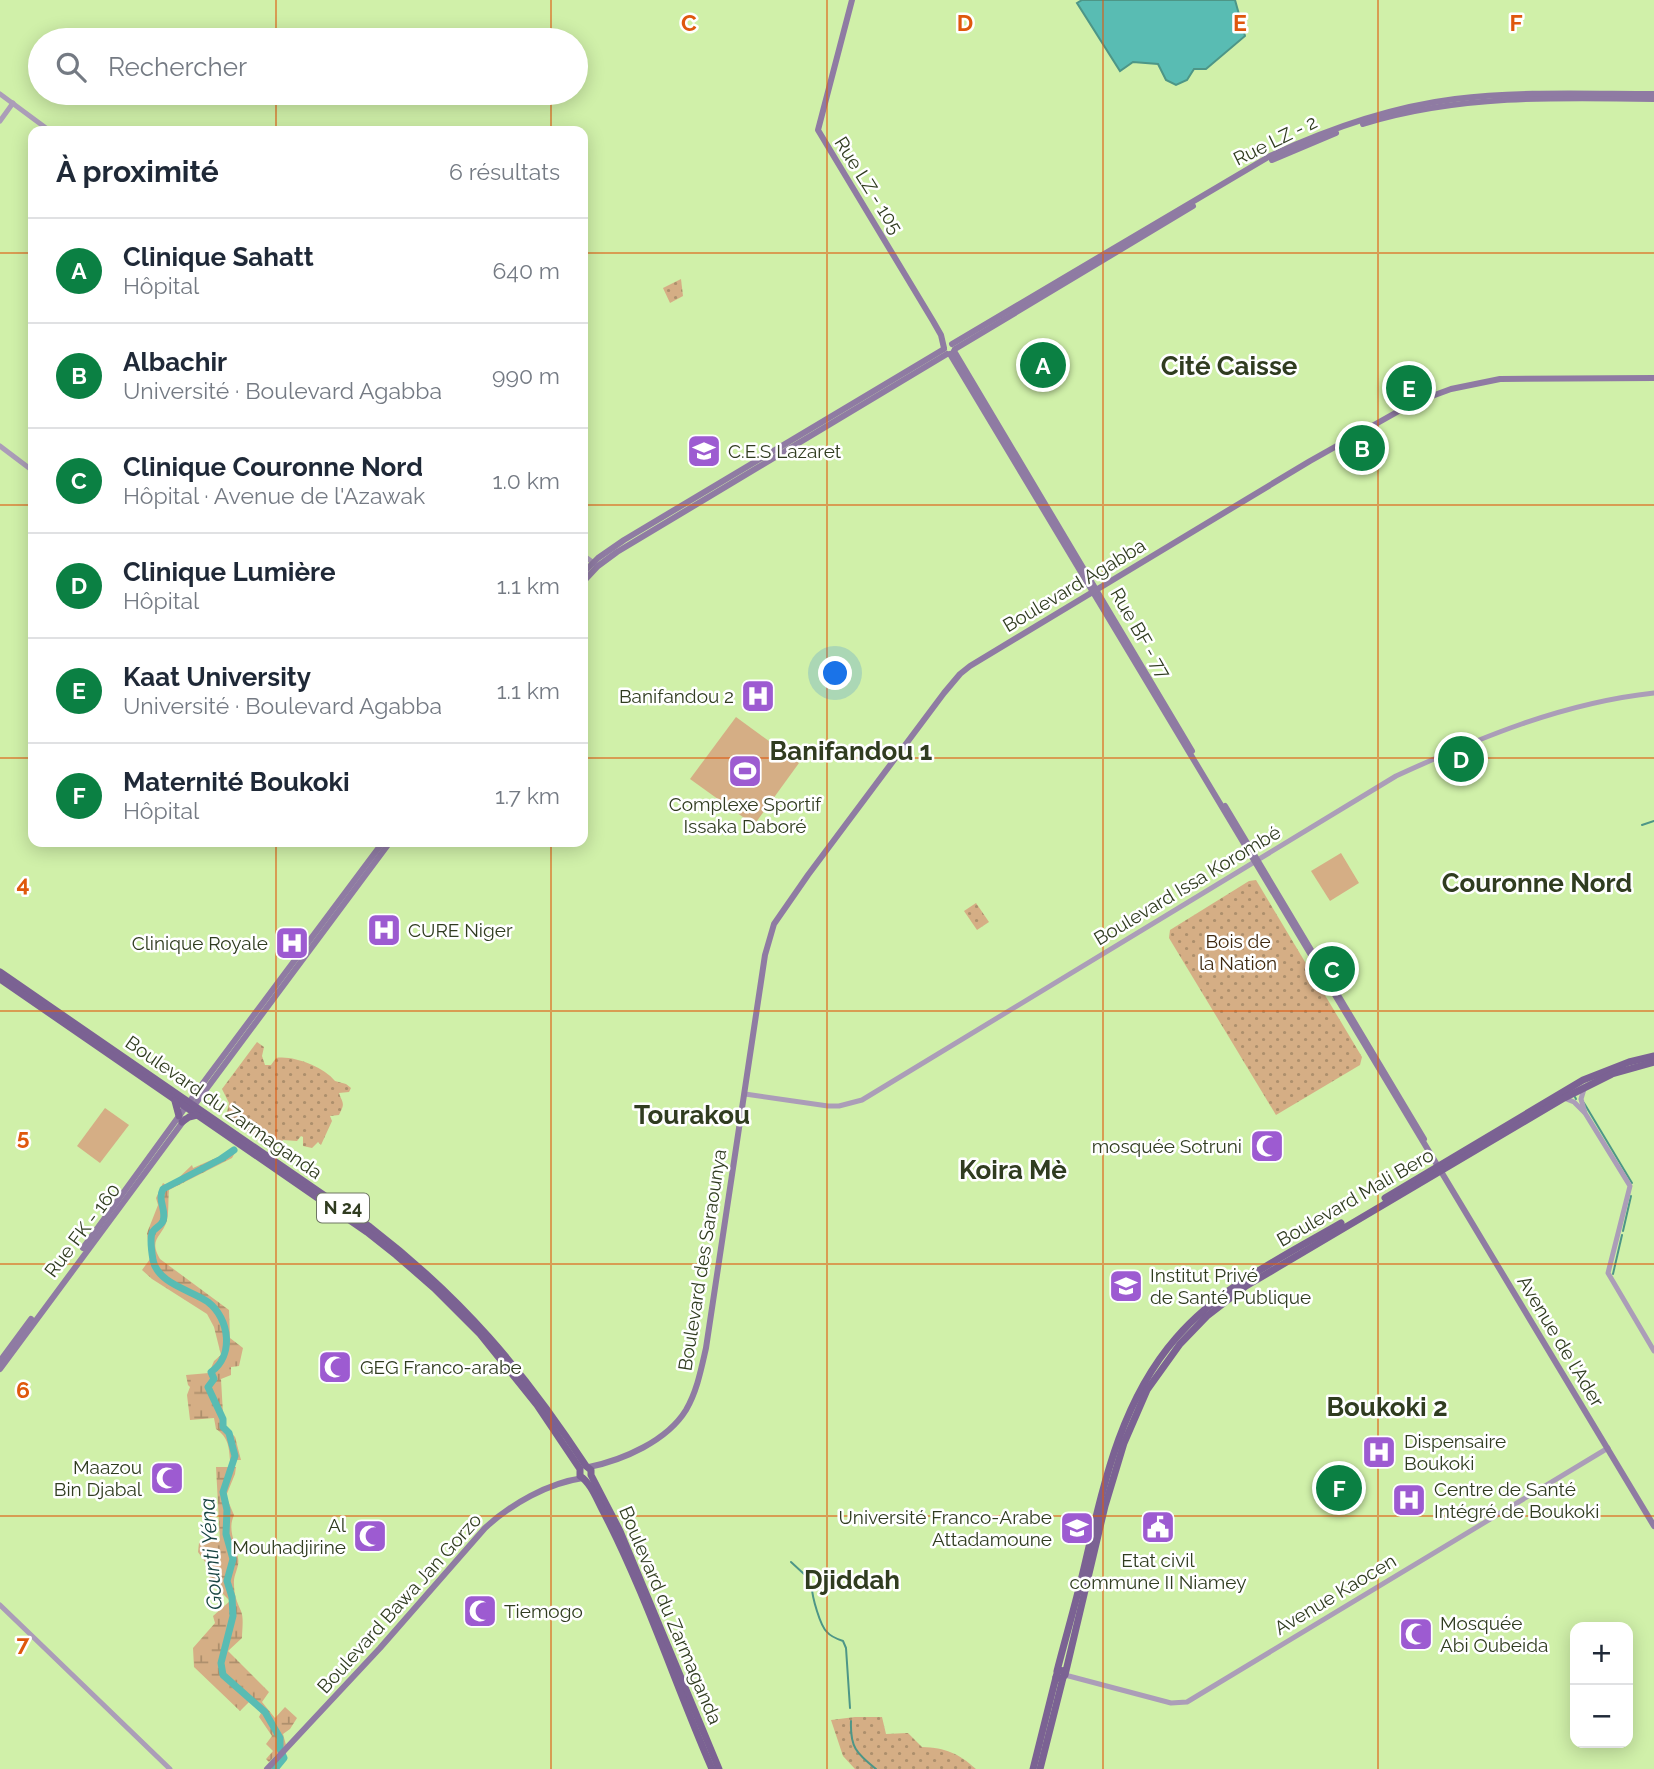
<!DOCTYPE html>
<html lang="fr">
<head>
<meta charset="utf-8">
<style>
	:root { --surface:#fff; --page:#f6f6f7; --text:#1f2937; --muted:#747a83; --line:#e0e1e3; --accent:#0b8043 }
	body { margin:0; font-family:Raleway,sans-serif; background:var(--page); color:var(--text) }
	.controls { position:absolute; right:21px; bottom:21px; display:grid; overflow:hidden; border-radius:14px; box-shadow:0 4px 18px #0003 }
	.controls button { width:63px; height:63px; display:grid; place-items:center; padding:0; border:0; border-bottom:2px solid var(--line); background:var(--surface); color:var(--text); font:35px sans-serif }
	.you { position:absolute; left:836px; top:674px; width:24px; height:24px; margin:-18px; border:5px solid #fff; border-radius:50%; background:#1a73e8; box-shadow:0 0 0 10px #1a73e833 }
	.badge { display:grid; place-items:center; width:46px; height:46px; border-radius:50%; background:var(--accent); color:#fff; font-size:23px; font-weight:700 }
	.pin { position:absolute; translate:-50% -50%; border:4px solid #fff; box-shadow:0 2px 7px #0006 }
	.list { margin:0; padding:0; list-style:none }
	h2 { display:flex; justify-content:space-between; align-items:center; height:91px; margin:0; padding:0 28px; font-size:30px }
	h2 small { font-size:23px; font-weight:400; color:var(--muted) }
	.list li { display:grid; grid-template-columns:46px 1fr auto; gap:21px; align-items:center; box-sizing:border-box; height:105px; padding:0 28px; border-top:2px solid var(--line) }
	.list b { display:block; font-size:26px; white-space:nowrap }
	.list p { margin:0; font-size:23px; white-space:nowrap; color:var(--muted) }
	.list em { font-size:23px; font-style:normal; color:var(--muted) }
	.icon { flex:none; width:38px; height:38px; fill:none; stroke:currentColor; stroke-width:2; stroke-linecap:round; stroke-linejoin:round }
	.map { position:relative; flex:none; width:1654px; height:1769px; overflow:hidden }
	.search { position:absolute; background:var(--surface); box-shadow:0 4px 18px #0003; left:28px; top:28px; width:560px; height:77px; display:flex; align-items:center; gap:18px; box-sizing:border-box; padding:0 24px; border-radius:38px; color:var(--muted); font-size:26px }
	.panel { position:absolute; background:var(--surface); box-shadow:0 4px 18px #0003; left:28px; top:126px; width:560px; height:721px; border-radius:14px }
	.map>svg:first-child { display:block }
</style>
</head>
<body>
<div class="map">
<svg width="1654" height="1769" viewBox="0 0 1654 1769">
	<defs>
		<pattern id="grass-dots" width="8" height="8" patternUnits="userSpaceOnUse" patternTransform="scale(1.75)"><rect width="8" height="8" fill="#d5ae85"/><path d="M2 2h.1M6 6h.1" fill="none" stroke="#ad8f6c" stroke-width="1.8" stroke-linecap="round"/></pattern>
		<pattern id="wetland-marsh" width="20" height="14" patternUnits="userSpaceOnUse" patternTransform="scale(1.75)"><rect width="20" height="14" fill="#d5ae85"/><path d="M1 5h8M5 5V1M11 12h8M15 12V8" fill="none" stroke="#ad8f6c"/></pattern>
	</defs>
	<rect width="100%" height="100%" fill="#d0f0a9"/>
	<g fill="url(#grass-dots)">
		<path d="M681,279L683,296L670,303L663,288Z"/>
		<path d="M1256,880L1362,1057L1360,1065L1276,1115L1169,938L1170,930L1249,881Z"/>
		<path d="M976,903L989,922L977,930L964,911Z"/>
		<path d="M257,1042L264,1047L262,1056L265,1065H271L276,1058C293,1055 324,1067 335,1081L346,1084L351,1088L349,1092L339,1093C342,1103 346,1102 339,1115L330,1116L332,1121L321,1145L318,1142L312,1148L303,1146V1137L301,1136L297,1141L283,1140L277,1147L272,1148L226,1117L229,1103L222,1089Z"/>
		<path d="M855,1717H882L886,1734L908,1733L922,1747C946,1748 958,1753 976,1769H855L843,1756L831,1720Z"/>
	</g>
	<g fill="url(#wetland-marsh)">
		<path d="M234,1150L236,1151L232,1158L169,1190C168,1200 169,1211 167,1220C162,1238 148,1238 160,1259L229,1310L230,1338L243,1348L239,1366L231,1367V1375L221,1379L224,1431H230L235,1437L241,1460H230C229,1446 228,1437 216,1429L214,1418L190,1420L187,1395L190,1387L188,1385L186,1375L209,1373L214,1361L221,1355L214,1327L207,1314L152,1279L142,1270L150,1259L147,1233L158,1205L156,1198L163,1183L169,1187L192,1165L193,1168Z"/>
		<path d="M216,1467H236L235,1474L226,1496L234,1515C227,1531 236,1542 238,1558C240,1567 233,1575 234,1584C234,1595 237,1602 241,1611C244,1618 242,1630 242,1638L228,1651L269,1692L262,1702L275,1718L285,1707L297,1718L290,1729L283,1734L286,1745L269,1762L266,1759L273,1751L266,1744L272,1736L259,1717L261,1713L250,1701L240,1711L194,1667L193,1648L215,1623L213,1616L230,1601L208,1579L213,1573L198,1552L199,1543L220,1541Z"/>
	</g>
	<g fill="#d5ae85">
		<path d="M736,717L799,763L754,825L690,779Z"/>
		<path d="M1341,853L1359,883L1330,901L1311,871Z"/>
		<path d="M105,1108L129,1125L100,1163L77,1146Z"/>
	</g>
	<path fill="#59bcb3" stroke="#4d9687" stroke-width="2" d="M1082,0H1235L1245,36L1206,69H1194L1187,80L1176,85L1166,80L1158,64L1133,62L1120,71L1077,3Z"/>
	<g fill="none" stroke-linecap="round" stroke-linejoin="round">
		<g stroke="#4d9687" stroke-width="2">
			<path d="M1642,825L1654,821"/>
			<path d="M1575,1097L1576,1099"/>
			<path d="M1584,1103L1632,1183"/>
			<path d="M1623,1231L1631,1196"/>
			<path d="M1613,1274L1622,1235"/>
			<path d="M791,1562L804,1574"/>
			<path d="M812,1588C812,1596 820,1626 827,1632C831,1637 837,1639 843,1641L846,1648L850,1708"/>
			<path d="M851,1721C850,1747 856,1753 876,1769"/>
		</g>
		<path stroke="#59bcb3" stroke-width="7" d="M234,1150L221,1159L163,1189C157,1201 167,1210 163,1221C161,1226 154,1228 152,1233C150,1239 152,1254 153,1260C158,1284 191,1290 208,1302C230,1319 234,1356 211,1372L214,1379L208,1387L223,1419V1427L229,1433L235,1456L223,1492L227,1510L226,1534L233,1559L227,1581L232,1597L233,1616L221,1663L223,1675L265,1712L280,1738V1749L284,1758L275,1769"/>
		<g stroke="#ab9db8" stroke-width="5">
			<path d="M0,94L50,131"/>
			<path d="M0,121L13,103"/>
			<path d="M0,446L33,471"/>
			<path d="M583,555L595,564"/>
			<path d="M1584,1089L1581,1099L1585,1113L1630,1186L1608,1273L1654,1351"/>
			<path d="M745,1094L828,1106H839L862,1100L1396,776C1479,738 1562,703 1654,693"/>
			<path d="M1564,1098L1574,1102L1584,1112"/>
			<path d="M0,1605L170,1769"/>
			<path d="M1065,1675L1171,1703L1187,1702L1608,1448"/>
		</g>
		<g stroke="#8f7ba3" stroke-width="6">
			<path d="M852,0L818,130L933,321L941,335L944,348"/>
			<path d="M1363,124C1456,95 1558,97 1654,99"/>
			<path d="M1272,160L1336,133"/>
			<path d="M952,344L1270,156C1328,129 1391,107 1455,99C1520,91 1588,94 1654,94"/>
			<path d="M955,349L1193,206"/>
			<path d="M954,351L1192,751"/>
			<path d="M950,354L1654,1526"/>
			<path d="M583,573L598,558L624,540L944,349"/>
			<path d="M583,582L598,566L617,552L947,354"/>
			<path d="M1225,806L1424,1139"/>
			<path d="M193,1107L390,842"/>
			<path d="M83,1248L206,1079L383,842"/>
			<path d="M0,1361L31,1319"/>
			<path d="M0,1369L185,1119"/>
			<path d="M589,1467C623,1460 667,1441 686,1410C697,1391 701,1370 706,1348L765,955L774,924L808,875L944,693L960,674L970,666L1310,461L1413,403L1451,389L1500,379L1654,378"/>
			<path d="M267,1769L380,1648L485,1528C511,1504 548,1483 583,1478"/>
		</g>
		<g stroke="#7b6293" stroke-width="7">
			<path d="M0,972L370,1227C461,1297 524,1371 586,1466L591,1470V1475L620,1531L719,1769"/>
			<path d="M0,979L367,1232L396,1255L434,1288L480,1334L537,1405L580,1469V1476C591,1483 597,1500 603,1511C646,1594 675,1684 712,1769"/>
			<path d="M175,1101L179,1116"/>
			<path d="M182,1122L189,1117L197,1115"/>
			<path d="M1385,1198L1583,1080L1629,1062L1654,1056"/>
			<path d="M1057,1671C1066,1636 1076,1602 1084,1568C1103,1487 1120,1402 1176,1338C1220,1287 1284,1256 1341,1223"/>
			<path d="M1064,1671L1058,1670L1056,1677L1061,1679L1065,1675L1105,1506L1124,1443L1147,1390L1180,1344L1207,1316L1246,1286L1564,1098L1612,1074L1654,1062"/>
			<path d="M1033,1769L1056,1677"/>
			<path d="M1040,1769L1063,1678"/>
		</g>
	</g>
	<path fill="none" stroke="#df580d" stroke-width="2" stroke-opacity="0.55" d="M276,0V40M551,0V40M827,0V1769M1103,0V1769M1378,0V1769M276,93V131M551,93V131M0,253H33M583,253H1654M0,505H33M583,505H1654M0,758H33M583,758H1654M276,842V1769M551,842V1769M0,1011H1654M0,1264H1654M0,1516H1654"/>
	<defs>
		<g id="university-square" transform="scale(1.75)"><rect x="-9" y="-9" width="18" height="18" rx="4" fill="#9d5bd1" stroke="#fff"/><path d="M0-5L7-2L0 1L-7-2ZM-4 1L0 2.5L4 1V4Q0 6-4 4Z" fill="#fff"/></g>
		<g id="hospital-square" transform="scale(1.75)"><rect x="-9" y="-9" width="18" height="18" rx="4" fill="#9d5bd1" stroke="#fff"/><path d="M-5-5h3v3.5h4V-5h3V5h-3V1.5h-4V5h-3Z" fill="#fff"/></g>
		<g id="stadium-square" transform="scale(1.75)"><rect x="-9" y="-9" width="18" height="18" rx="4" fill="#9d5bd1" stroke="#fff"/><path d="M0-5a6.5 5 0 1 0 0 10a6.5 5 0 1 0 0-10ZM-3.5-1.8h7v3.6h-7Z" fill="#fff"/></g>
		<g id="mosque-square" transform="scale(1.75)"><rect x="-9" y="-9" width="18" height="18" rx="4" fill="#9d5bd1" stroke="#fff"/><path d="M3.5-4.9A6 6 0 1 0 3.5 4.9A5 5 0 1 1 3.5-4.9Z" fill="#fff"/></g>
		<g id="civic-square" transform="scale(1.75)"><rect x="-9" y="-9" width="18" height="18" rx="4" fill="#9d5bd1" stroke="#fff"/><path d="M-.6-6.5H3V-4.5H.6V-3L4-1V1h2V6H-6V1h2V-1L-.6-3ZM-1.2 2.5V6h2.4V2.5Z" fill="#fff"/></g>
	</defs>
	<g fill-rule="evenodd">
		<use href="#university-square" x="704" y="451"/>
		<use href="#hospital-square" x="758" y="696"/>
		<use href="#stadium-square" x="745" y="771"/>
		<use href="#hospital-square" x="384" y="930"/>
		<use href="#hospital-square" x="292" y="943"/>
		<use href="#mosque-square" x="1267" y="1146"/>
		<use href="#university-square" x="1126" y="1286"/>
		<use href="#mosque-square" x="335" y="1367"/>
		<use href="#hospital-square" x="1379" y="1452"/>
		<use href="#mosque-square" x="167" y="1478"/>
		<use href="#hospital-square" x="1409" y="1500"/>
		<use href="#civic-square" x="1158" y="1527"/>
		<use href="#university-square" x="1077" y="1528"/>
		<use href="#mosque-square" x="370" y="1536"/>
		<use href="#mosque-square" x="480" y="1611"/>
		<use href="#mosque-square" x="1416" y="1634"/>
	</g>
	<g text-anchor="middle" stroke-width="5" stroke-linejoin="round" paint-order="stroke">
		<rect fill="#fff" stroke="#6e7663" stroke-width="2" x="317" y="1193.5" width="52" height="29" rx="5"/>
		<g font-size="18" font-weight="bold" fill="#303c20">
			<text x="343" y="1214">N 24</text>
		</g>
		<g font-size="19" fill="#303c20" stroke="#fff">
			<text transform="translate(1275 140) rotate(-26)" y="7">Rue LZ - 2</text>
			<text transform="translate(869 185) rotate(58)" y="7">Rue LZ - 105</text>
			<text transform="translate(1074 585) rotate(-31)" y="7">Boulevard Agabba</text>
			<text transform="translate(1141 633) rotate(60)" y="7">Rue BF - 77</text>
			<text transform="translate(1187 885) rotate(-31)" y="7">Boulevard Issa Korombé</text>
			<text transform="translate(224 1107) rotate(35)" y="7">Boulevard du Zarmaganda</text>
			<text transform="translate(1355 1197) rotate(-30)" y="7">Boulevard Mali Bero</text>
			<text transform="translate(82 1230) rotate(-53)" y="7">Rue FK - 160</text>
			<text transform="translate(702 1260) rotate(-81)" y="7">Boulevard des Saraounya</text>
			<text transform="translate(1561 1341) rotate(59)" y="7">Avenue de l'Ader</text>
			<text transform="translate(1335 1594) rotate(-31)" y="7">Avenue Kaocen</text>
			<text transform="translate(399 1603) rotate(-48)" y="7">Boulevard Bawa Jan Gorzo</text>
			<text transform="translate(671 1615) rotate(67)" y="7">Boulevard du Zarmaganda</text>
		</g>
		<g font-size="19" fill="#303c20" stroke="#fff" text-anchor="start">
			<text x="728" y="458">C.E.S Lazaret</text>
			<text x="734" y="703" text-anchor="end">Banifandou 2</text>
			<text x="745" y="811" text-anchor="middle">Complexe Sportif<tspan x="745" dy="22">Issaka Daboré</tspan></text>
			<text x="408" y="937">CURE Niger</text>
			<text x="268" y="950" text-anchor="end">Clinique Royale</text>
			<text x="1242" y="1153" text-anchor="end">mosquée Sotruni</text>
			<text x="1150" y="1282">Institut Privé<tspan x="1150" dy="22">de Santé Publique</tspan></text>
			<text x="360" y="1374">GEG Franco-arabe</text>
			<text x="1404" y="1448">Dispensaire<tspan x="1404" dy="22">Boukoki</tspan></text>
			<text x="142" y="1474" text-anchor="end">Maazou<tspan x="142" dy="22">Bin Djabal</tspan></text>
			<text x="1434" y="1496">Centre de Santé<tspan x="1434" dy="22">Intégré de Boukoki</tspan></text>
			<text x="1052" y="1524" text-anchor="end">Université Franco-Arabe<tspan x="1052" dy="22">Attadamoune</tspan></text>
			<text x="346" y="1532" text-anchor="end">Al<tspan x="346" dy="22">Mouhadjirine</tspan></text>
			<text x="1158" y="1567" text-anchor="middle">Etat civil<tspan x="1158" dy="22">commune II Niamey</tspan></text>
			<text x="504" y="1618">Tiemogo</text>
			<text x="1440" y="1630">Mosquée<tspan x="1440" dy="22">Abi Oubeida</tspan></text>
		</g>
		<g font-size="19" fill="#3f2910" stroke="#fff">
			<text x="1238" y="948">Bois de<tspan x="1238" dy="22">la Nation</tspan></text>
		</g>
		<g font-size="21" font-style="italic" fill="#164340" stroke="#fff">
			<text transform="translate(211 1554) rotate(-94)" y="7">Gounti Yéna</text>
		</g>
		<g font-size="26" font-weight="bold" fill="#303c20" stroke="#fff">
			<text x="1229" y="375">Cité Caisse</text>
			<text x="851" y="760">Banifandou 1</text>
			<text x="1537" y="892">Couronne Nord</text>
			<text x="692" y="1124">Tourakou</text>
			<text x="1013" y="1179">Koira Mè</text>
			<text x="1387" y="1416">Boukoki 2</text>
			<text x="852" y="1589">Djiddah</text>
		</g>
	</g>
	<g font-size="23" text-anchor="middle" font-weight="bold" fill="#df580d" stroke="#fff" stroke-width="5" stroke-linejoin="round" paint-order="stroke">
		<text x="689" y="31">C</text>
		<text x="965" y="31">D</text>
		<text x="1240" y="31">E</text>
		<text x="1516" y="31">F</text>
		<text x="23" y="892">4</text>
		<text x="23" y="1145">5</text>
		<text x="23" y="1398">6</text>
		<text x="23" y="1651">7</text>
	</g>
</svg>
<div class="controls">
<button>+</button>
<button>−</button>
</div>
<div class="you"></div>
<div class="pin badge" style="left:1043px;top:365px">A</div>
<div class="pin badge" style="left:1362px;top:448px">B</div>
<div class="pin badge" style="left:1332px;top:969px">C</div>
<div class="pin badge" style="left:1461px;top:759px">D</div>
<div class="pin badge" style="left:1409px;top:388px">E</div>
<div class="pin badge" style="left:1339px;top:1488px">F</div>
<div class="search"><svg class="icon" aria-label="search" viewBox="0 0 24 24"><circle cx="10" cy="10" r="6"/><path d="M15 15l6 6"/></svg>Rechercher</div>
<section class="panel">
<h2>À proximité<small>6 résultats</small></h2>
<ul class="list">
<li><span class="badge">A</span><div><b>Clinique Sahatt</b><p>Hôpital</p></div><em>640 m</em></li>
<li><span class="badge">B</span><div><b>Albachir</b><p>Université · Boulevard Agabba</p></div><em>990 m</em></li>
<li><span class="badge">C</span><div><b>Clinique Couronne Nord</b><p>Hôpital · Avenue de l'Azawak</p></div><em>1.0 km</em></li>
<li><span class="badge">D</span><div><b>Clinique Lumière</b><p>Hôpital</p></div><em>1.1 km</em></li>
<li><span class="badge">E</span><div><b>Kaat University</b><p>Université · Boulevard Agabba</p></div><em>1.1 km</em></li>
<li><span class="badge">F</span><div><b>Maternité Boukoki</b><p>Hôpital</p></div><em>1.7 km</em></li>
</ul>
</section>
</div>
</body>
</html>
